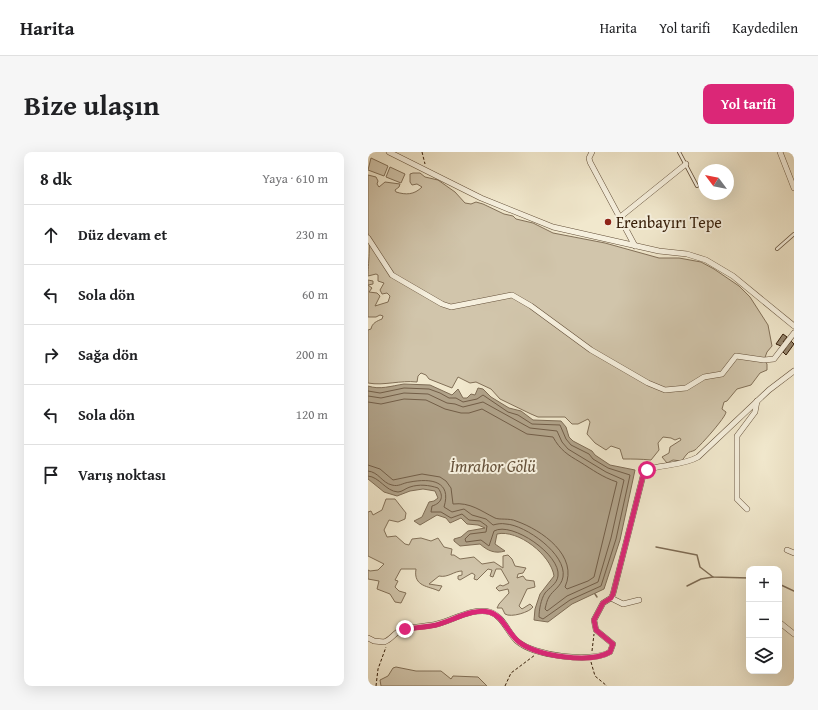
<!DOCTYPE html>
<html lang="tr">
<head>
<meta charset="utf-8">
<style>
	:root { --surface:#fff; --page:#f6f6f6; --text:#202124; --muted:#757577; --line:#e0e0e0; --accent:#db2777 }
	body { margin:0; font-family:"Gentium Book Plus",serif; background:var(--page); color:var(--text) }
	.controls { position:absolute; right:12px; bottom:12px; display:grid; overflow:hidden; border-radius:8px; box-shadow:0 4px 16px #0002 }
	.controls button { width:36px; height:36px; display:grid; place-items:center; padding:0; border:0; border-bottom:1px solid var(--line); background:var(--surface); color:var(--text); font:20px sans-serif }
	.compass { position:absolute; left:330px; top:12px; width:36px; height:36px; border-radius:50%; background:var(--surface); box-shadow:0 4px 16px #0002; rotate:302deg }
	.stop { position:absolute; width:12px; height:12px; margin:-9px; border:3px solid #db2777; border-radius:50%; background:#fff }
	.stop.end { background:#db2777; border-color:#fff; box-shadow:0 1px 4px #0008 }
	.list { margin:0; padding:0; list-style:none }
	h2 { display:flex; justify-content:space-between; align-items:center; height:52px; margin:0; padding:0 16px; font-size:17px }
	h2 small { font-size:13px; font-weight:400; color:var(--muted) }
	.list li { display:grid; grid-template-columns:26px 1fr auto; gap:12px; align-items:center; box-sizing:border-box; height:60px; padding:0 16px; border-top:1px solid var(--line) }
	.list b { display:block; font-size:15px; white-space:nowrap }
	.list em { font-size:13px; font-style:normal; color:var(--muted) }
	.icon { flex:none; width:22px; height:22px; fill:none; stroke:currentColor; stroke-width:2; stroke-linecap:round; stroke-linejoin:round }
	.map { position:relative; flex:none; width:426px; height:534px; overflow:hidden; border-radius:8px }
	header { display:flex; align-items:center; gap:24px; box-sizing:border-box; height:56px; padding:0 20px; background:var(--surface); border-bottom:1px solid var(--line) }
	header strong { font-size:19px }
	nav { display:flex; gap:22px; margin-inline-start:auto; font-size:14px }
	.intro { display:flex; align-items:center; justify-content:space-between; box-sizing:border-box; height:96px; padding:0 24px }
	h1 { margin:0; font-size:28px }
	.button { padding:10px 18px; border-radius:8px; background:var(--accent); color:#fff; font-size:14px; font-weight:700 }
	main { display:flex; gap:24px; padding:0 24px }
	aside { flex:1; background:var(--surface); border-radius:8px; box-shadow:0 4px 16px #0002 }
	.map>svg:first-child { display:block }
</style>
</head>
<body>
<header>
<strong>Harita</strong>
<nav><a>Harita</a><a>Yol tarifi</a><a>Kaydedilen</a></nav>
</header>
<div class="intro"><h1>Bize ulaşın</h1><a class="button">Yol tarifi</a></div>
<main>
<aside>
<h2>8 dk<small>Yaya · 610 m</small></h2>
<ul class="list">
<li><svg class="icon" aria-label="ahead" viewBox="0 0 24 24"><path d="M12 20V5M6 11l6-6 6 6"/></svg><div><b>Düz devam et</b></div><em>230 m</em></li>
<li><svg class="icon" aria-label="left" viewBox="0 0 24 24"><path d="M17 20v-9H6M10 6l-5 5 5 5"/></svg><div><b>Sola dön</b></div><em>60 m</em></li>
<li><svg class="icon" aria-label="right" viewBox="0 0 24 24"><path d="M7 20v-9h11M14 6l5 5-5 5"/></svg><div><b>Sağa dön</b></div><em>200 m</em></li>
<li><svg class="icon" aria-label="left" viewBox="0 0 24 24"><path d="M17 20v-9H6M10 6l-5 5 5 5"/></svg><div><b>Sola dön</b></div><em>120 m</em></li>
<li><svg class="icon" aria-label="arrive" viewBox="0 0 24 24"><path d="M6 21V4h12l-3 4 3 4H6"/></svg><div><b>Varış noktası</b></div></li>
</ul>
</aside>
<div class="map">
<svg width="426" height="534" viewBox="0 0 426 534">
	<rect width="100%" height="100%" fill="#f1e8cd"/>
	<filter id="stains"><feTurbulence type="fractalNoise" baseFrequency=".005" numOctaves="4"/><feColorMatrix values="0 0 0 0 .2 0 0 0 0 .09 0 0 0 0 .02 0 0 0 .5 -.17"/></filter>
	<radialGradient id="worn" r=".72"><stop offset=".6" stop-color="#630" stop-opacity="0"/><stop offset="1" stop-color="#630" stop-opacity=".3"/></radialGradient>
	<g fill="#d1c5ab" stroke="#827058">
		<path d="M3,6L20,14L16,24L0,18Z"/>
		<path d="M22,15L37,22L33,31L18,25Z"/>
		<path d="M45,21H52L57,25L70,28L87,40L97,51L103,52L108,50L115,52L136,62L145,64L148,67L165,71L185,81L237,91L291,106H311L333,110L346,117L371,134L382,145L400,173L404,194L399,200L396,208L399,212V218L392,221L383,233L369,237L359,249L356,250L354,257L358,260C358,265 333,293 327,298C324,300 321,299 319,302C316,305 316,307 313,309L305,308L299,311L294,305L301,301L302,295L313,288L312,286L307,288L303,286L295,285L290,291L291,298L283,308C273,307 265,307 255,307L252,297L243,294L238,298L227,291L219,282L222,270L220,267L210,272H204L197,265H170L163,262L132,247L123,237L108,230L102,231L90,225L84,236L61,227L58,223L53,221L50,224L49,230C32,228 16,234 0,231V178L3,177C4,171 9,169 14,167L15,164L12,163L8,165H0V128L5,129V132L0,133L4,136L1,140L9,141L12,144L7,154L20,150L22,144L19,141L14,142L12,138L16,131L10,129V123L8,122L0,124C0,115 3,87 0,81V23L8,25L10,29L9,32L11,35L17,30L32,32L31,35L27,38L28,40C38,43 46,43 54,35L49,32L44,33L42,30V22Z"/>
		<path d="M18,347H27L38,361L37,367L30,370L21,368L16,378L19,385L28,384L37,392L41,393L44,387L53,386L63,389L70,386L76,395L84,397L83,403H86L92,407L106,405L114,412L126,410L135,416V404L140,403L144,407L147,414L158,416L155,421L150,422L149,426L155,424L158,428L166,429L167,435L159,437L151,454L154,457L162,452L165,455C162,460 143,466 137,462C136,460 135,458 134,456H129L131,452L141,441L140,437L131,439L128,436L132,433L135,434L141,431L133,417H128L125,425L122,424L124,418L120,417L109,428L106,427L107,423L104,421L92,428L90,427V424L94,423V419C86,419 80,426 71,424L61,432L74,434L71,439C61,434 45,435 48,417H33L27,428L30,429L27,435L31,439L38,441L33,451L27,450L22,442L9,437L11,429L0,427V418L2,419L10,418L16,412L0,404V360L3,359L5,363L14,358Z"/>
		<path d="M28,515L48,519H73L83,527L85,524L110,525L119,534H13L12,528L20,524L25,516Z"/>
	</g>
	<path fill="#b0a289" stroke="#7e6c55" d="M36,232L62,233L84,243L90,237L95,246H99L103,242L107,243L110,236L115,237L123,245L141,256L153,259L165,268L193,269L198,275L201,285L205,289L224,299L227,303L242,313L267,318L252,388L236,437L204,452L180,470L166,468L167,457L172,442L186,424C183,403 150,377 129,382L127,392L137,399C127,402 120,399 112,392L92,394L86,389V387L93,385L100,379L117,376L110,373L99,372L93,366L82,371L78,366L69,363L52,373L46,369L54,365L61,350L66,349L70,346L67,339L55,337L42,339L29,344L16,340L0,327V234C12,238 23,234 36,232Z"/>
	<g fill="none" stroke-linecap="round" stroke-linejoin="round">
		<g stroke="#725e48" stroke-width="1">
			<path d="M0,239L12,241L36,236L61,237L72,241L81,246H88L95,250L109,247L115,243L140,260L150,263L164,272L192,273L198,287L203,293L221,302L225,307L240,316L262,323L248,387L233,434L202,448L175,467L171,465C171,458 173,447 177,441C181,436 189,432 190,424C193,403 144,369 126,379L121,394L113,388L98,390L97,387L102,382L118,380L119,374L112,369L101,368L94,362L83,366L73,360H63L64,354C74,351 76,344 70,336C61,333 51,332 42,335C38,336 34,340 30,340C17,339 12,325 0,324"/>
			<path d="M0,244L13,246L36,241L60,242L79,251L87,252L95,255L115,250L162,276L189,279L194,290L200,297L238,320L256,328L243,386L230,430L199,444L179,459L177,457C178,453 179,448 181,445C185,438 193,435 195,425C199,402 157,373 138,372C133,371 129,372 125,373L118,367L104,363L96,357L84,360L76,355C84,329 63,326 42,330C34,331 31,335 24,333C14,331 11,320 0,319"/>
			<path d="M0,250L13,252L36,247L58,248L77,257L93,261H101L114,257L159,282L185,285C192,298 200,303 212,310C225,318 234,325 249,330L226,425L220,429L199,437L197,435C211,404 174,378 148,369C142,366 131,368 127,366C113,359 102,350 85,352L83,336L78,329L72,325L54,322L25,328L12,317L0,313"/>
		</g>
		<g stroke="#7e6c55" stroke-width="1.5">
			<path d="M288,395L329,403L332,415L345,425L381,426"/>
			<path d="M411,432L426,439"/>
			<path d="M319,434L333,427L345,425"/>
			<path d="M227,442L229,445"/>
		</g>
	</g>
	<path fill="#96866d" stroke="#331b06" d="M415,182L419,185L415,190L420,193L423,189L426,192L418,203L415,200L418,196L408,192Z"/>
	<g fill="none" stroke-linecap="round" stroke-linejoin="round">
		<g stroke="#624e38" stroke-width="4">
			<g id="lane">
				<path d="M311,0L329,34"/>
				<path d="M409,97L426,82"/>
			</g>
		</g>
		<g stroke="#624e38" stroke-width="6">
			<g id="street">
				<path d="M21,0L113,46L185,75L291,99L319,102L338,108L365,124L426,174"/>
				<path d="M224,0L221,6L222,10L267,94"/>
				<path d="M412,0L426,36"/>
				<path d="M251,66L318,12"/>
				<path d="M0,86L24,123L74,152L83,155L144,143L163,154L223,198L280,231L297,238L318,236L336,225L354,222L368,204L396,208L406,207L426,181"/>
				<path d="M379,357L369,347V284L387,260L389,249"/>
				<path d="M419,398L426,401"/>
				<path d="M243,446L255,452L271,448"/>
				<path d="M411,470L426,482"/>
				<path d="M0,486L6,489L16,490C23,488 26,481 33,478C45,474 58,475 69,472C85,468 106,455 122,460C135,464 140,481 149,489C166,504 223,511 242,500L245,492L228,478L226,468L235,451L243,446L245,442L276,320C286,312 313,315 330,305L401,238L426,219"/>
			</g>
		</g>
		<g stroke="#331b06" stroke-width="1" stroke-dasharray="3 2" stroke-linecap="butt">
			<path d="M54,0L57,12"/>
			<path d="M224,499L226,482"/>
			<path d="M223,510L227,524L239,534"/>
			<path d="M8,534L10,517L18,495"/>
			<path d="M137,534L143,521L167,503"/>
		</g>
		<use href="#lane" stroke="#f6f0de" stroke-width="2.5"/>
		<use href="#street" stroke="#f6f0de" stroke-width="5"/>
	</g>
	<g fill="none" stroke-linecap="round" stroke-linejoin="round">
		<path stroke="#db2777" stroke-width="5" d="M37,477C47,476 58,475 68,473C84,469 104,456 121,460C135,463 140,482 151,490C169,504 222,512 242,500L245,492L228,478L226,468L235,451L243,446L245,442L275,324L279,318"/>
	</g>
	<circle fill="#8f2418" stroke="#f6f0de" stroke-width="1.5" cx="240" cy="70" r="4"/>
	<g text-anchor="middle" stroke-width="4" stroke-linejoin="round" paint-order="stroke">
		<g font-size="16" fill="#331b06" stroke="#f6f0de" text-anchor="start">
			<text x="248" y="76">Erenbayırı Tepe</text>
		</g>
		<g font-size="17" font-style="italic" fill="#65513a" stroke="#f6f0de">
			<text x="125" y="320">İmrahor Gölü</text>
		</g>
	</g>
	<rect width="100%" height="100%" filter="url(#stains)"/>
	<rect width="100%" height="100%" fill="url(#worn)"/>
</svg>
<div class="controls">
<button>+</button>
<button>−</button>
<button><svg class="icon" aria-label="layers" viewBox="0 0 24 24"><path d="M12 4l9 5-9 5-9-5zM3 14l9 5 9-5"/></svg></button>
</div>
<svg class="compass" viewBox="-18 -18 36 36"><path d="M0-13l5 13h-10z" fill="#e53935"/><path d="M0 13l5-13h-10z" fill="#757577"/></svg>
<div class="stop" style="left:279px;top:318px"></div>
<div class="stop end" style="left:37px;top:477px"></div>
</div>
</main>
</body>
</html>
